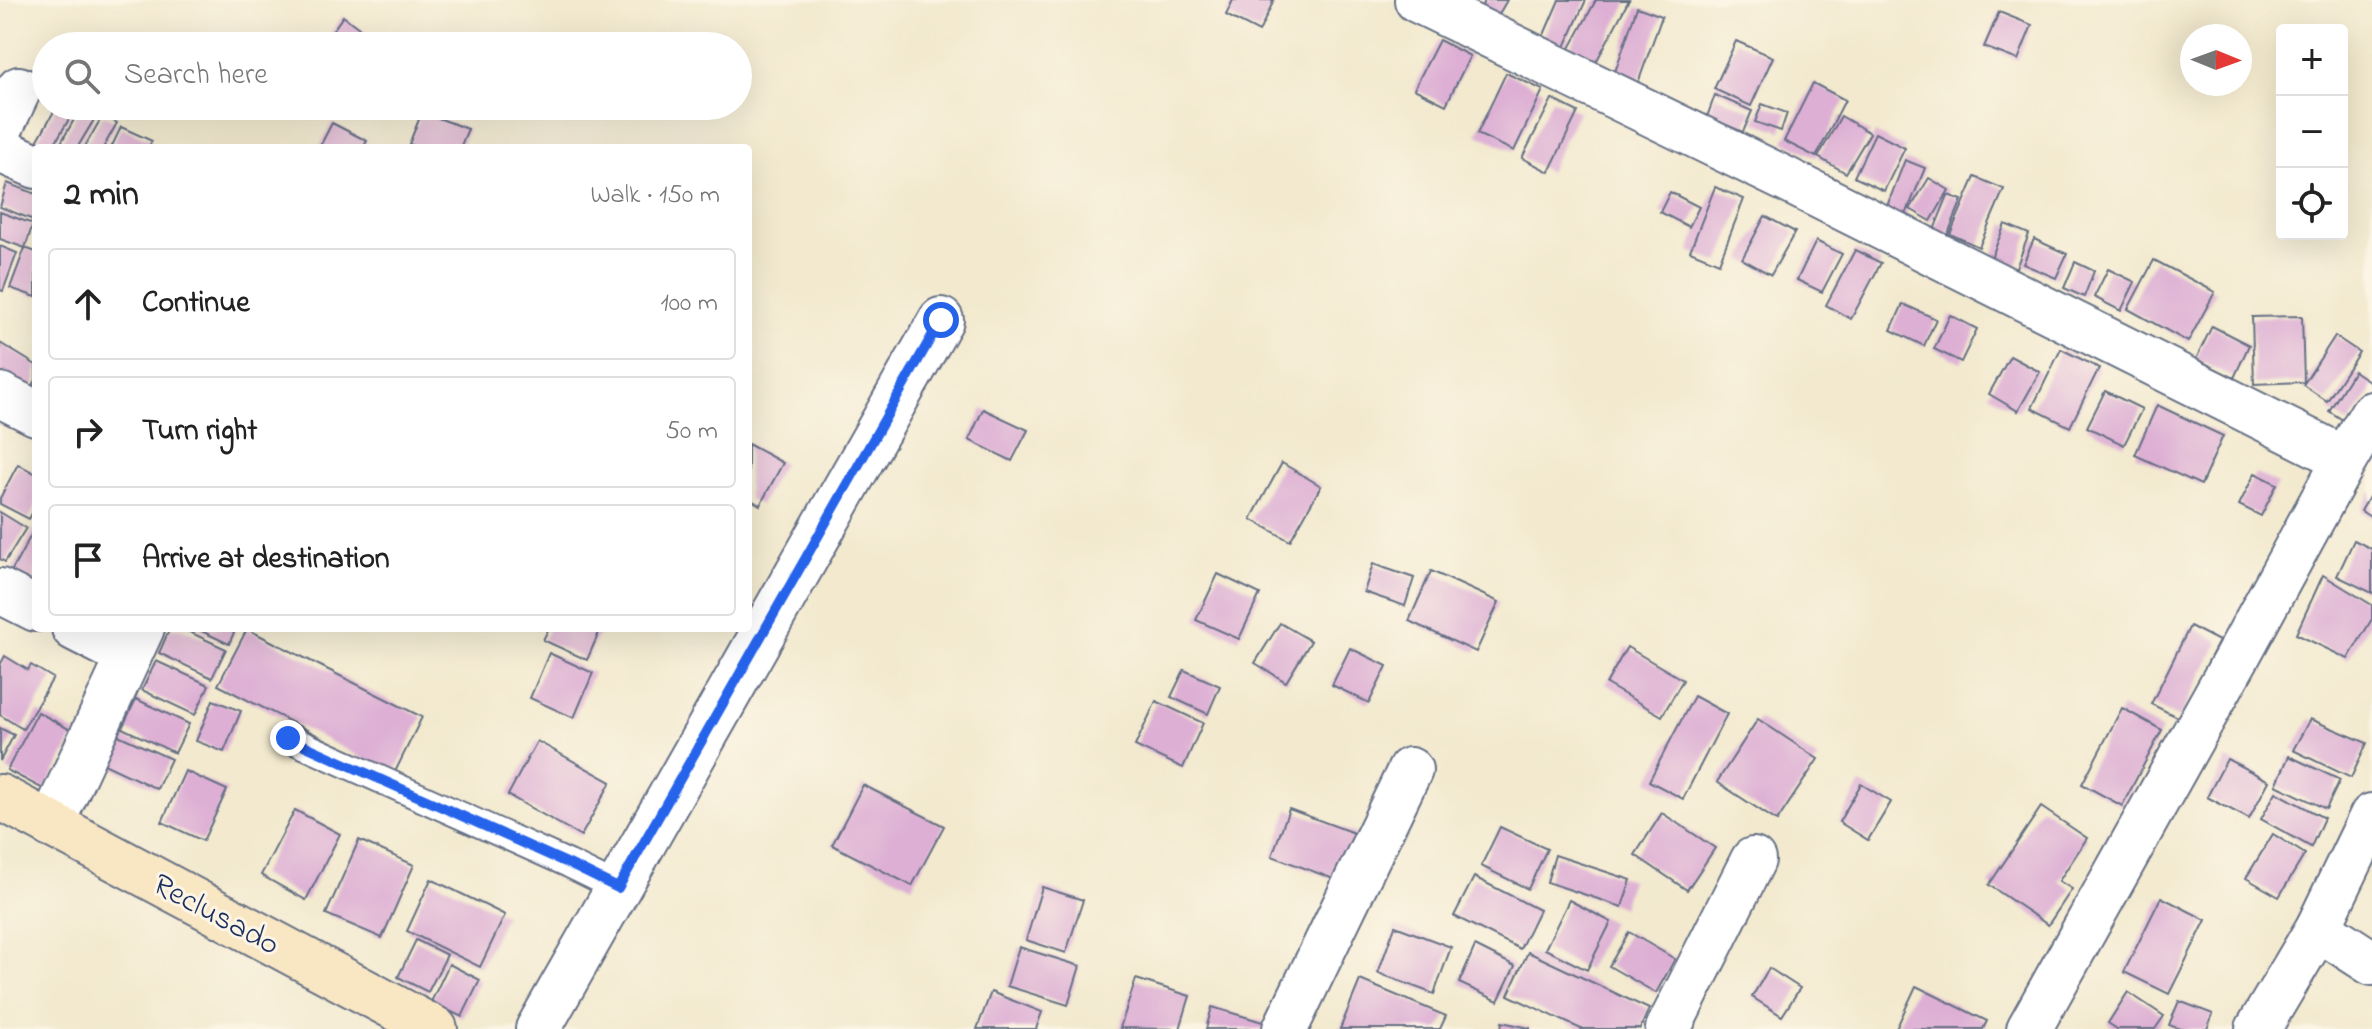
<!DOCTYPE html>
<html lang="en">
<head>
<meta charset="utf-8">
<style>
	:root { --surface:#fff; --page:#f2f2f2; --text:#222; --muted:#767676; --line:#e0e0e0 }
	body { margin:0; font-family:"Indie Flower",sans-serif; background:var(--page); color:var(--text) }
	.controls { position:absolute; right:24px; top:24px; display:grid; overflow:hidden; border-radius:8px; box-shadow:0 8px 32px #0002 }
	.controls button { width:72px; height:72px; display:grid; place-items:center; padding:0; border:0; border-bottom:2px solid var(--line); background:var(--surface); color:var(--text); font:40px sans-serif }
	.compass { position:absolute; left:2180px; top:24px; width:72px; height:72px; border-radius:50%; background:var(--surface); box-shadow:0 8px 32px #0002; rotate:91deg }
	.stop { position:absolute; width:24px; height:24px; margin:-18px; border:6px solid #2563eb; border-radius:50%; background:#fff }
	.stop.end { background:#2563eb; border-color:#fff; box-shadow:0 2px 8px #0008 }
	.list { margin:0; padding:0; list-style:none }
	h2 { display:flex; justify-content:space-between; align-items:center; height:104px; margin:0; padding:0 32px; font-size:34px }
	h2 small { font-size:26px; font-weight:400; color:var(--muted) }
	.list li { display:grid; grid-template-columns:52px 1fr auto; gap:24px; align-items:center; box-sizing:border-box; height:112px; margin:0 16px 16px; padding:0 16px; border:2px solid var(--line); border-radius:8px }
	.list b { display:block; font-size:30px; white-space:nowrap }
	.list em { font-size:26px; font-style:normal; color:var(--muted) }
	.icon { flex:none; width:44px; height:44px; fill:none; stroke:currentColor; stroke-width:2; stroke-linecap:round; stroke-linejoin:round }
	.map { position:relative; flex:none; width:2372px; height:1029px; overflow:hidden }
	.search { position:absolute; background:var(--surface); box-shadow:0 8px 32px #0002; left:32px; top:32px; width:720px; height:88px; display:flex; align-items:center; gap:20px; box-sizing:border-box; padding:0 28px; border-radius:44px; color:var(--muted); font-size:30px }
	.panel { position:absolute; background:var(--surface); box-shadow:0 8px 32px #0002; left:32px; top:144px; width:720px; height:488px; border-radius:8px }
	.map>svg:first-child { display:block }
</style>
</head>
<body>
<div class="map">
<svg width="2372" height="1029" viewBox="0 0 2372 1029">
	<rect width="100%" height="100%" fill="#fcf5e5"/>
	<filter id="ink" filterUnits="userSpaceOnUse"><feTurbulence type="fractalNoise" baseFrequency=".0125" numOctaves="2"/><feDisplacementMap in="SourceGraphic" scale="16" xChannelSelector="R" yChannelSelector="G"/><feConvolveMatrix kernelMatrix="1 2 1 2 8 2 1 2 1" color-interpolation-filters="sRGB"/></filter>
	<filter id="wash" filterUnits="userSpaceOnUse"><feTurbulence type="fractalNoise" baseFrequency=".006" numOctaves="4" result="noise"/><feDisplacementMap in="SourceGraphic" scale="32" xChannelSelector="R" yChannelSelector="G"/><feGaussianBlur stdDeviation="1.8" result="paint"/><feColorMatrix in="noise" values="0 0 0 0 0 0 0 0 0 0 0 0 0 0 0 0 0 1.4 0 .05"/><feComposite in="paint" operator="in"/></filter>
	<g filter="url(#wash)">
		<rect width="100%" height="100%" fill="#f2e9ce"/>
		<g id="blocks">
			<g fill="#ddafd4">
				<path d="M1233,0H1274L1259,32L1226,15Z"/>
				<path d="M1485,0H1507L1496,19L1480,9Z"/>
				<path d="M1559,0H1586L1565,47L1543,37Z"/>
				<path d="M1596,0H1629L1595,64L1569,50Z"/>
				<path d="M1637,7L1662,16L1638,83L1614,75Z"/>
				<path d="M1999,12L2032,25L2018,60L1984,47Z"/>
				<path d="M343,16L383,46H322Z"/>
				<path d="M1439,40L1470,56L1446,105L1414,89Z"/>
				<path d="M1736,41L1773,57L1751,106L1714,89Z"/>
				<path d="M1506,73L1543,90L1514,151L1477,134Z"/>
				<path d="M1813,83L1845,100L1816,157L1784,141Z"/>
				<path d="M1715,95L1752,111L1743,132L1707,117Z"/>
				<path d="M1552,99L1578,112L1549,172L1522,158Z"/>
				<path d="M1762,104L1787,113L1781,131L1755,122Z"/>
				<path d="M57,106H69L75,109L52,148H39L35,145Z"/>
				<path d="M80,109L95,118L77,148H58Z"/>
				<path d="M422,112L468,129L460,148H420L409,144Z"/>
				<path d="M103,115L117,123L103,148H84Z"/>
				<path d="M1841,116L1870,133L1846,173L1818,157Z"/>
				<path d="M332,123L367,141L363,148H319Z"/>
				<path d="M121,127L152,141L148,148H111Z"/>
				<path d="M1875,133L1905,148L1884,191L1854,177Z"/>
				<path d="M1905,160L1925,168L1903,222L1884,214Z"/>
				<path d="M1975,177L2004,189L1979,247L1950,234Z"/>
				<path d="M1929,178L1949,190L1931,221L1910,209Z"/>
				<path d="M7,183L36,194V221L0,207Z"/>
				<path d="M1715,187L1744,199L1719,263L1690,251Z"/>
				<path d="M1670,192L1699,207L1689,227L1660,212Z"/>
				<path d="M1948,195L1962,200L1947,236L1934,230Z"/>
				<path d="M0,212L33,224L25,248L0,239Z"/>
				<path d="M1765,216L1795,232L1771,275L1742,259Z"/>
				<path d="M2005,224L2029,234L2014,273L1989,263Z"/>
				<path d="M2034,239L2067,254L2056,278L2023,264Z"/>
				<path d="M1816,241L1842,254L1822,292L1797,280Z"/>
				<path d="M0,246L17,253L3,291L0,290Z"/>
				<path d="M25,248L36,252V297L10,288Z"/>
				<path d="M1855,250L1881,263L1851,319L1826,305Z"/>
				<path d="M2154,260L2215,292L2188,342L2128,309Z"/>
				<path d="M2075,262L2094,271L2084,297L2064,288Z"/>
				<path d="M2108,269L2135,282L2121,311L2094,297Z"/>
				<path d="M1903,304L1936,319L1924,346L1891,330Z"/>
				<path d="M1950,315L1977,329L1961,362L1934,349Z"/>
				<path d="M2302,316L2304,382L2254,384L2252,317Z"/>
				<path d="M2212,326L2249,345L2234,378L2196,359Z"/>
				<path d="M2335,336L2359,352L2327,401L2303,385Z"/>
				<path d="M0,343L36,365V380L24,401L0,387Z"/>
				<path d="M2061,349L2099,368L2070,427L2032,408Z"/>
				<path d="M2010,356L2040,372L2018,411L1989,394Z"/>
				<path d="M2354,371L2372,383V389L2349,424L2329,411Z"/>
				<path d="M2105,391L2142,409L2124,445L2087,427Z"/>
				<path d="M2157,405L2223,436L2201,485L2135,455Z"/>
				<path d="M983,409L1028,430L1012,461L969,440Z"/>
				<path d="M748,444L783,463L760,505L748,498Z"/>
				<path d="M1282,463L1321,486L1290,541L1251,519Z"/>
				<path d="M18,464L36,474V506L29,519L0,504V498Z"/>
				<path d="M2255,473L2277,484L2261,516L2239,505Z"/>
				<path d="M2372,492V518L2361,511Z"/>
				<path d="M0,512L26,528L5,562L0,559Z"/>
				<path d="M36,526V578L27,595L5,583Z"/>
				<path d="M2354,540L2372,549V593L2337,576Z"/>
				<path d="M1373,564L1414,578L1405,606L1364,592Z"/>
				<path d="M1431,571L1499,602L1476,652L1409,621Z"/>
				<path d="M1218,574L1260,594L1239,639L1196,620Z"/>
				<path d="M2323,575L2372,605V619L2348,659L2296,634Z"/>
				<path d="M1280,623L1311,641L1286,682L1255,663Z"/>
				<path d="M2190,626L2219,641L2179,718L2151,704Z"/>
				<path d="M170,628H181L226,649L212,678L159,653Z"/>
				<path d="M195,628H236L229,644Z"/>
				<path d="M549,628H601L587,660L543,640Z"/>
				<path d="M247,629L422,717L394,774L218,685Z"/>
				<path d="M1627,647L1683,680L1662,716L1606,684Z"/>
				<path d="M1350,648L1387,666L1369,703L1332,685Z"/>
				<path d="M549,653L593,673L574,718L530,698Z"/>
				<path d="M5,656L28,670L31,665L53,678L23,729L0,715V665Z"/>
				<path d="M156,661L209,685L195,715L142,690Z"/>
				<path d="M1184,670L1220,686L1208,714L1171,697Z"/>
				<path d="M1694,696L1727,714L1683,799L1649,781Z"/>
				<path d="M136,699L189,724L175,753L122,728Z"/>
				<path d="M213,700L241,711L224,752L196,741Z"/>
				<path d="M1156,701L1203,723L1183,768L1135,746Z"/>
				<path d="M2122,708L2162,730L2122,806L2082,784Z"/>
				<path d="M38,712L76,733L45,790L7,770Z"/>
				<path d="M1758,719L1818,759L1777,821L1717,782Z"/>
				<path d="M2310,719L2367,743L2351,778L2293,750Z"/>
				<path d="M0,728L14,735L0,761Z"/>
				<path d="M118,735L171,759L157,789L104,764Z"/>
				<path d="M537,741L611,782L581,836L508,795Z"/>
				<path d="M2289,756L2340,780L2326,809L2276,785Z"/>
				<path d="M2227,759L2269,781L2249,819L2207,797Z"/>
				<path d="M185,771L227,790L203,841L162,822Z"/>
				<path d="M1861,784L1891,802L1868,840L1839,822Z"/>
				<path d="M863,785L944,826L912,886L832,845Z"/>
				<path d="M2276,792L2324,818L2311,847L2261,819Z"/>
				<path d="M2041,807L2087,838L2059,881L2072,889L2048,925L1989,885Z"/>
				<path d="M1289,809L1365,837L1347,884L1272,856Z"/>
				<path d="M295,810L340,834L306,900L261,875Z"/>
				<path d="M1662,813L1715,848L1687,890L1635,855Z"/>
				<path d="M1500,827L1547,849L1528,889L1481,866Z"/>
				<path d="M2273,834L2305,854L2279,897L2246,878Z"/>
				<path d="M359,840L414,865L382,938L326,914Z"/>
				<path d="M1555,855L1631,880L1622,907L1547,882Z"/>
				<path d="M1474,877L1539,910L1520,949L1454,916Z"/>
				<path d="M431,879L505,915L480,967L407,931Z"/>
				<path d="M1042,887L1083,900L1066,953L1026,940Z"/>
				<path d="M2161,897L2206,920L2169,994L2124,972Z"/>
				<path d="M1569,900L1611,922L1587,970L1545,949Z"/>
				<path d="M1395,926L1451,947L1434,994L1378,973Z"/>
				<path d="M1629,932L1675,959L1656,993L1609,966Z"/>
				<path d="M416,940L447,955L428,992L398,977Z"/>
				<path d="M1475,946L1515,966L1498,1001L1459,983Z"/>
				<path d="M1019,947L1080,966L1068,1005L1007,986Z"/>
				<path d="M1528,952L1649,1009L1640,1029H1581L1508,995Z"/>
				<path d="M449,964L480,980L462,1017L431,1002Z"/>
				<path d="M1769,968L1800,988L1782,1016L1752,997Z"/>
				<path d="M1136,979L1190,996L1180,1029L1120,1028Z"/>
				<path d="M1360,980L1446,1016L1440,1029H1340Z"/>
				<path d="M1916,986L1987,1021L1983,1029H1896Z"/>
				<path d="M991,992L1042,1012L1036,1029H977Z"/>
				<path d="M2128,992L2164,1016L2155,1029H2117L2108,1023Z"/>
				<path d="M2179,1001L2213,1014L2207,1029H2180L2169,1025Z"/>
				<path d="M1212,1007L1266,1023L1264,1029H1206Z"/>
				<path d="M1502,1022L1530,1028V1029H1501Z"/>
			</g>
		</g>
	</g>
	<g filter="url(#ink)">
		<use href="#blocks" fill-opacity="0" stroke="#667085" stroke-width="2"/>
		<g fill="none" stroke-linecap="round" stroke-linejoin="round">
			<g stroke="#667085" stroke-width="30">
				<path id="lane" d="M288,738L569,864L618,888"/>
			</g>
			<g stroke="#667085" stroke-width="48">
				<g id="street">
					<path d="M1417,0L1787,180L2345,459"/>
					<path d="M0,129L19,89"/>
					<path d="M0,150L36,166"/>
					<path d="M0,395L36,413"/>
					<path d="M0,591L36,609"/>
					<path d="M74,628L129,656"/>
					<path d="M51,825L142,628"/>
					<path d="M2318,928L2372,963"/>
					<path d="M538,1029L941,320"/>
					<path d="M1285,1029L1410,770"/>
					<path d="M1668,1029L1753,860"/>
					<path d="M2029,1029L2236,659L2345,459L2372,414"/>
					<path d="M2258,1029L2318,928L2372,816"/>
				</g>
			</g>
			<g stroke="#667085" stroke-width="48">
				<path id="secondary" d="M0,797L435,1029"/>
			</g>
			<use href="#lane" stroke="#fff" stroke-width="26"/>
			<use href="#street" stroke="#fff" stroke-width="44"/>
			<use href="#secondary" stroke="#f9e7c3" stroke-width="44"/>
		</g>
	</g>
	<g fill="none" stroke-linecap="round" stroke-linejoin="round" filter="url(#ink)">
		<path stroke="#2563eb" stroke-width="10" d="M288,738L569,864L618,888L941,320"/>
	</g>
	<g text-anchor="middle" stroke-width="6" stroke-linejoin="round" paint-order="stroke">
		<g font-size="32" fill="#1b2f5e" stroke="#fcf5e5">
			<text transform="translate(217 913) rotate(28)" y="11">Reclusado</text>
		</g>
	</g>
</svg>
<div class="controls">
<button>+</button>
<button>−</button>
<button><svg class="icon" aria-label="locate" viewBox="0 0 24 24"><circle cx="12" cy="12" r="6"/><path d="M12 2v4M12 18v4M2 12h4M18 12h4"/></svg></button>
</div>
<svg class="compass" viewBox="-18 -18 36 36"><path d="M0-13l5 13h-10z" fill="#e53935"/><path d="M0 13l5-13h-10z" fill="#767676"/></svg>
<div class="stop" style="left:941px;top:320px"></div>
<div class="stop end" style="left:288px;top:738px"></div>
<div class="search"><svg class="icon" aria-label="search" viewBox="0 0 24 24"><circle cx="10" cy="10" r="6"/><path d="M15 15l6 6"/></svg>Search here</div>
<section class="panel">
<h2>2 min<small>Walk · 150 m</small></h2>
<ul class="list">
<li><svg class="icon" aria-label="ahead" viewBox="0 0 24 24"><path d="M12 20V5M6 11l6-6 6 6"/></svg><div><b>Continue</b></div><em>100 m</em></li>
<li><svg class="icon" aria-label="right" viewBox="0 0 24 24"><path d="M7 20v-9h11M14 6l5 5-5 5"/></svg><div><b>Turn right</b></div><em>50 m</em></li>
<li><svg class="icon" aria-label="arrive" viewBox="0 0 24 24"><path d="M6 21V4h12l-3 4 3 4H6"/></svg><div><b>Arrive at destination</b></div></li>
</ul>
</section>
</div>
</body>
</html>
